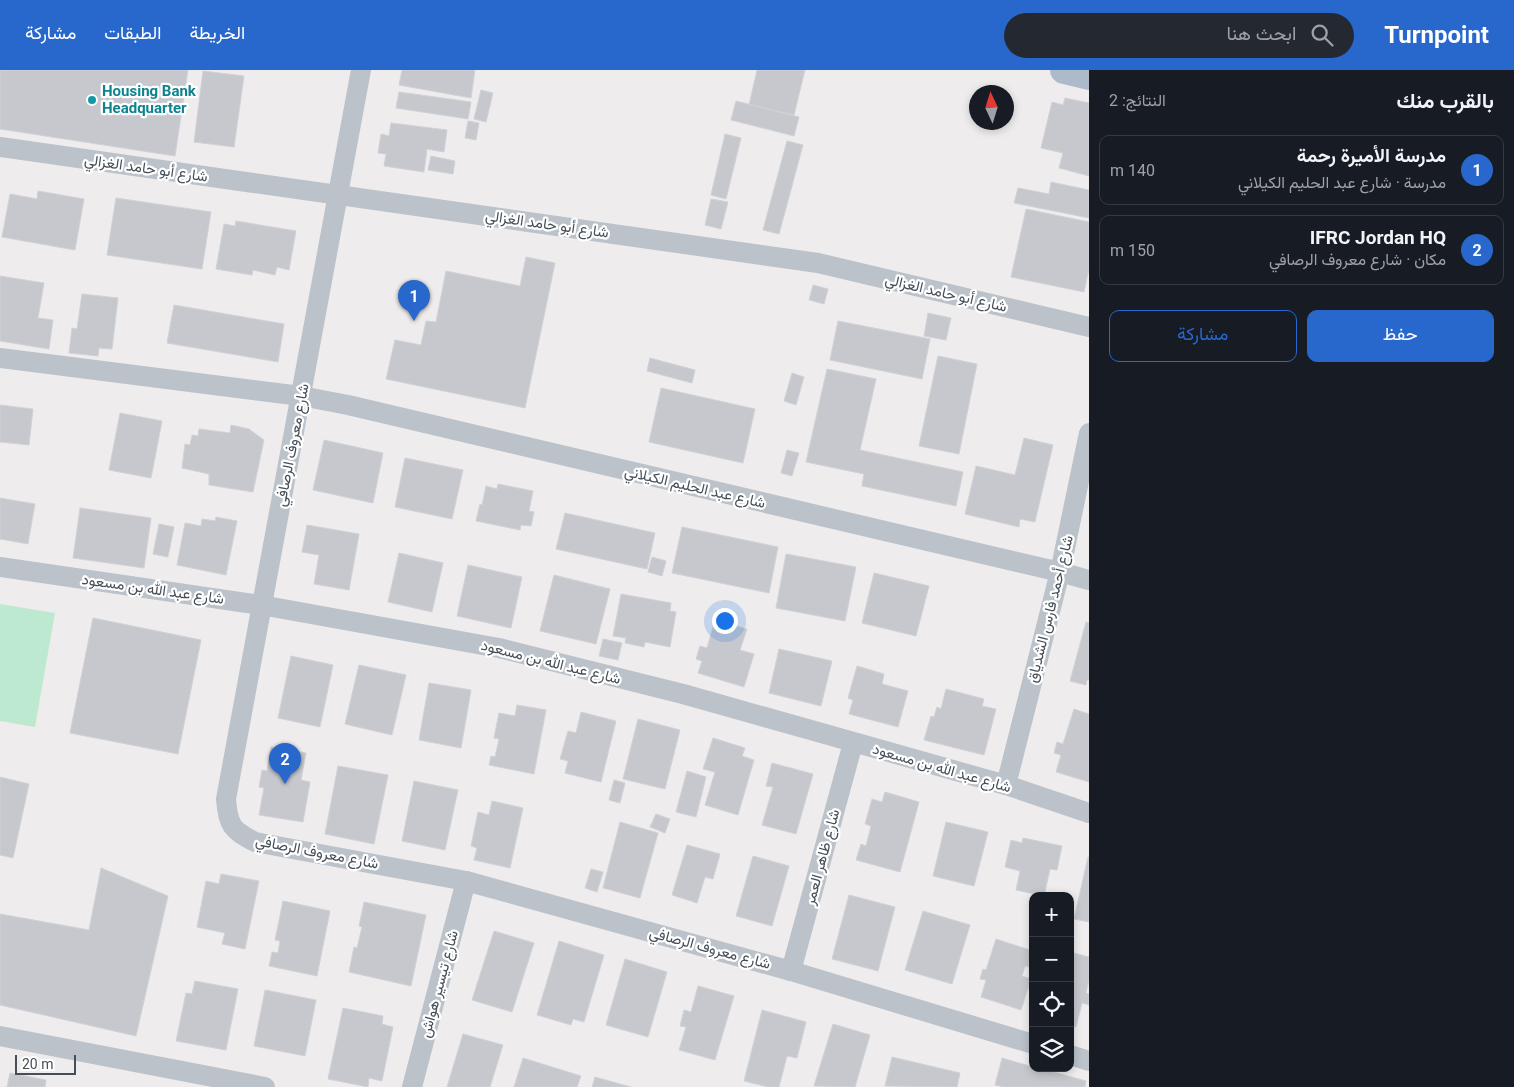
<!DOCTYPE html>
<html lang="ar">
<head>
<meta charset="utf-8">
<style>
	:root { --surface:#171b24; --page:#242831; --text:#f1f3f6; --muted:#9ea1a6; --line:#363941; --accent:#2867cc }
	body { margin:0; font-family:Roboto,Vazirmatn,sans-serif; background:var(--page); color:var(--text); direction:rtl }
	.controls { position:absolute; right:15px; bottom:15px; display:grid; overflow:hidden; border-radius:10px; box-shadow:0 2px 8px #0003 }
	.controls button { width:45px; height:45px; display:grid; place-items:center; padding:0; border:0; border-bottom:1px solid var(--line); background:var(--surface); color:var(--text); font:25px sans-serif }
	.compass { position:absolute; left:969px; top:15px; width:45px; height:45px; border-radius:50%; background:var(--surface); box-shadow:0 2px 8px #0003; rotate:356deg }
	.scale { position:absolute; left:15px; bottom:12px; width:61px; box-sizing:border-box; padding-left:5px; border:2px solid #464e57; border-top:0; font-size:14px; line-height:18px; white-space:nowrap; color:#464e57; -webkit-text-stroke:4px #fff; paint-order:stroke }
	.you { position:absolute; left:724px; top:550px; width:18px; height:18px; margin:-12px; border:4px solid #fff; border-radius:50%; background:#1a73e8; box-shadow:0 0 0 8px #1a73e833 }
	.badge { display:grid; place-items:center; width:32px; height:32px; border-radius:50%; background:var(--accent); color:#fff; font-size:16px; font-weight:700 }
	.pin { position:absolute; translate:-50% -41px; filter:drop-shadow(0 1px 2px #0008) }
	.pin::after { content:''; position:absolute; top:26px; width:18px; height:15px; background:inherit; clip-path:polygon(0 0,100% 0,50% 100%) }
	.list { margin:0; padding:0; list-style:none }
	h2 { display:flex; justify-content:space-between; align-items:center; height:65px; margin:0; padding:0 20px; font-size:21px }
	h2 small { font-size:16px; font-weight:400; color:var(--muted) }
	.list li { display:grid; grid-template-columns:32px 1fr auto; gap:15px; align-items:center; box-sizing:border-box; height:70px; margin:0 10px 10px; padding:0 10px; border:1px solid var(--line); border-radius:10px }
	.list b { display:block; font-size:19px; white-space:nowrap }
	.list p { margin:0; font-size:16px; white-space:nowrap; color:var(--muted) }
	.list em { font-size:16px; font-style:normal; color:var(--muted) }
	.actions { display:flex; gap:10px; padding:15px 20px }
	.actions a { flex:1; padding:11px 0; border:1px solid var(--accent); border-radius:10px; text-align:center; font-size:18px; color:var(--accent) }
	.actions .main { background:var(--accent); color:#fff }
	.icon { flex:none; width:28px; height:28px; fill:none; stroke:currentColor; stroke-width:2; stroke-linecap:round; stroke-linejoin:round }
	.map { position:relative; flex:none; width:1089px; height:1017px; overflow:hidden; direction:ltr }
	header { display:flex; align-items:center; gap:30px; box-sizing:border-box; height:70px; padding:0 25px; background:var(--accent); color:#fff }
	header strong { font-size:24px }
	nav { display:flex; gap:28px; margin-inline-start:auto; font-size:18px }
	.search { width:350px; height:45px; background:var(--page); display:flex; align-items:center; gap:12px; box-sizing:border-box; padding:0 18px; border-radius:28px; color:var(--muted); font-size:19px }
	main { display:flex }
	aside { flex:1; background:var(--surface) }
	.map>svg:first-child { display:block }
</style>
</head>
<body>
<header>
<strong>Turnpoint</strong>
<div class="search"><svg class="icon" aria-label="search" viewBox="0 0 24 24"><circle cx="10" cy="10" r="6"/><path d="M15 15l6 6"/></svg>ابحث هنا</div>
<nav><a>الخريطة</a><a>الطبقات</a><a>مشاركة</a></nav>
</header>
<main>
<aside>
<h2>بالقرب منك<small>النتائج: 2</small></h2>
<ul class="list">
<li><span class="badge">1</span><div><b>مدرسة الأميرة رحمة</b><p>مدرسة · شارع عبد الحليم الكيلاني</p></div><em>140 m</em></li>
<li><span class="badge">2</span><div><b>IFRC Jordan HQ</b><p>مكان · شارع معروف الرصافي</p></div><em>150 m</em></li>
</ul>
<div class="actions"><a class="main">حفظ</a><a>مشاركة</a></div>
</aside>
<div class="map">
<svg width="1089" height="1017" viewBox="0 0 1089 1017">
	<rect width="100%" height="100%" fill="#eeecec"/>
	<path fill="#bde9d0" d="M0,534L55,543L35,657L0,651Z"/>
	<g fill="#c7c8ce" stroke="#d0d2d7">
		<path d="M0,0H188L175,86L0,59Z"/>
		<path d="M402,0H475L471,28L399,15Z"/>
		<path d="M757,0H805L794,45L749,35Z"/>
		<path d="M203,1L244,6L234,77L194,72Z"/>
		<path d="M481,20L493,23L486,52L474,49Z"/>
		<path d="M399,22L471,32L468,49L396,38Z"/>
		<path d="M1065,28L1089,33V106L1059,98L1063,83L1041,78L1052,32L1063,35Z"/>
		<path d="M736,31L799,47L794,66L731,50Z"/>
		<path d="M468,51L479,53L476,70L465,68Z"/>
		<path d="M391,53L447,60L444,82L427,79L424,102L384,96L386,84L378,83L381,64L389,66Z"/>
		<path d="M725,64L741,68L726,129L711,125Z"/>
		<path d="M787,71L803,75L779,164L763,160Z"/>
		<path d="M431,86L455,91L453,104L428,100Z"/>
		<path d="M1051,112L1089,120V148L1014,133L1018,118L1049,124Z"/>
		<path d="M38,121L84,129L75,180L2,167L10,124L37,129Z"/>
		<path d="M116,128L211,142L202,199L107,185Z"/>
		<path d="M711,129L728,132L721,159L705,155Z"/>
		<path d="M1026,139L1089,152V199L1084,222L1011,207Z"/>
		<path d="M236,151L296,161L289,200L277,197L275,205L253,200L252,205L216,199L224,154L235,156Z"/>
		<path d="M526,187L555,193L525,338L386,309L395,270L421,275L426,251L436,252L446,201L520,216Z"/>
		<path d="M0,206L44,213L38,248L53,250L49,279L0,271Z"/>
		<path d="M813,215L828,219L824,234L809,230Z"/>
		<path d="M82,224L118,228L112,279L99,278L98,286L69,283L72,258L77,259Z"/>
		<path d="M174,235L284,254L278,292L167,273Z"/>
		<path d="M928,243L951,248L946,270L924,266Z"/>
		<path d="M838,251L930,269L922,309L830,290Z"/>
		<path d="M938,286L977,294L959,384L919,376Z"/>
		<path d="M650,288L695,300L692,313L647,301Z"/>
		<path d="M827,299L876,309L860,380L963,402L956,436L862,416L864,404L806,392Z"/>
		<path d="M792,303L804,307L796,335L784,331Z"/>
		<path d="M661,318L755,339L743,393L649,372Z"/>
		<path d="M0,335L33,339L29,375L0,372Z"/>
		<path d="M120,343L162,351L151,408L109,400Z"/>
		<path d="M231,355L249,359L264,370L253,422L209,415V404L182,398L185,374L190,375L192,365L198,366L199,359L230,363Z"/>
		<path d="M1024,368L1053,375L1035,452L1020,449L1019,457L965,444L976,396L1015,405Z"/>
		<path d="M324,370L383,383L373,433L313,420Z"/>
		<path d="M787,380L799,383L792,406L781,403Z"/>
		<path d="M405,388L463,400L452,449L395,437Z"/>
		<path d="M498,414L533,421L529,441L534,442L531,456L521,455L520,460L476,451L480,434L482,435L486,416L497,419Z"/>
		<path d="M0,428L35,434L28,474L0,469Z"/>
		<path d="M80,438L151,448L144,498L73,488Z"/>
		<path d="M565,443L655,463L647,499L556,479Z"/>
		<path d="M216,447L237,451L226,505L177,495L185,453L201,456L202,449L215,451Z"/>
		<path d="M159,454L174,457L168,487L153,484Z"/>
		<path d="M307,455L359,464L349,520L314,514L319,485L302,482Z"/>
		<path d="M682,457L778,477L769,523L672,503Z"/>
		<path d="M399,483L443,493L432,542L388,532Z"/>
		<path d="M786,484L856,497L845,551L776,538Z"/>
		<path d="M652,487L666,491L662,506L648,502Z"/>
		<path d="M468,495L522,507L511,558L457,546Z"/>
		<path d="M874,503L929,516L916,566L862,553Z"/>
		<path d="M554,505L610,519L596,574L540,561Z"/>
		<path d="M621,524L671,533L670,541L676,542L670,577L645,572L644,577L625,573L626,568L613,566Z"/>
		<path d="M93,548L201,570L178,684L70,663Z"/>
		<path d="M715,550L747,559L740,580L754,584L744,617L698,603L702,591L696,589L700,576L707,578Z"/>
		<path d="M1086,552L1089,553V610H1087L1086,615L1070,611Z"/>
		<path d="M603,569L622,573L618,590L599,586Z"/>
		<path d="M779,579L832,591L821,636L769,623Z"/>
		<path d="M291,586L333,595L320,657L278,648Z"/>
		<path d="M359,595L406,605L392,665L345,654Z"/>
		<path d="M857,596L884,604L882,614L908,621L898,657L849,644L853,630L848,628Z"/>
		<path d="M429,613L471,620L461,678L419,670Z"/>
		<path d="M946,619L984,629L982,636L996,639L984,685L924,670L931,646L934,647L937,637L941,639Z"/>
		<path d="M517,635L546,640L534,704L489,695L491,686L495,687L499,669L494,668L499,643L515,646Z"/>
		<path d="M1074,639L1089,644V712L1056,702L1061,685L1054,683L1057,672L1063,674Z"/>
		<path d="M581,642L616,651L601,712L565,703L568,691L560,689L568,661L576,663Z"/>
		<path d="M638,649L680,660L665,719L623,709Z"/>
		<path d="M713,668L745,678L742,686L754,690L738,745L705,735L715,702L703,699Z"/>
		<path d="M271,677L306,683L301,710L310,712L303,752L259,745L264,718L259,717L262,700L267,701Z"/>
		<path d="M772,693L813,704L796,764L762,755L773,717L766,716Z"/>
		<path d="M338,696L388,705L374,774L325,764Z"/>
		<path d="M687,701L706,707L696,747L676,742Z"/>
		<path d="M0,707L29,714L13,788L0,785Z"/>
		<path d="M614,710L625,713L620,733L609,730Z"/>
		<path d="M414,711L458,720L445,780L402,771Z"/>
		<path d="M885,722L919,732L900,802L856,790L861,774L866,776L871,756L865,754L872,729L882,732Z"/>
		<path d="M492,731L523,738L510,798L474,790L477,778L471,776L478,742L489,745Z"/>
		<path d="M656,744L670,749L665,763L650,757Z"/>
		<path d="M620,752L658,763L640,828L603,818Z"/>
		<path d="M946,752L988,762L974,816L933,806Z"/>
		<path d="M1023,768L1062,776L1057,800L1050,799L1044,826L1016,820L1020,801L1005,797L1011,770L1022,773Z"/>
		<path d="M687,775L720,784L713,809L705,807L697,833L672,825Z"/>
		<path d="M753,786L789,796L772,856L736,846Z"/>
		<path d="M1088,787H1089V852L1074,849Z"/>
		<path d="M101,798L168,826L136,966L0,935V844L89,860Z"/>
		<path d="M591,799L603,802L597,822L585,818Z"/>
		<path d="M221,804L259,811L245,879L222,874L225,863L197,857L206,811L219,814Z"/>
		<path d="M849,825L895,837L878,901L832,889Z"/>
		<path d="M283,831L330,841L317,906L269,896L272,882L278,883L280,871L275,870Z"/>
		<path d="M364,832L426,845L411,916L349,902L354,877L357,878L362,857L359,856Z"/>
		<path d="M923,841L970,855L952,914L905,900Z"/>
		<path d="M494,861L534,873L512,942L472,930Z"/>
		<path d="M996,869L1033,881L1028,897L1025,896L1022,906L1031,909L1021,940L981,927L986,910L980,909L983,899L986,900Z"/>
		<path d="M559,871L604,885L584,952L573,949L571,955L537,945Z"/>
		<path d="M1070,882L1089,887V910L1086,923L1089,924V935L1082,933L1076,957L1070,956Z"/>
		<path d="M625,889L667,902L648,967L606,955Z"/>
		<path d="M195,911L238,919L226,980L176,971L186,923L192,924Z"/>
		<path d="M698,916L734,926L715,990L679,980L686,957L680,956L684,940L691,942Z"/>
		<path d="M265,920L316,930L305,986L254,976Z"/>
		<path d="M343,938L383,946L382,954L393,957L382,1011L369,1008L368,1017L328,1009Z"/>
		<path d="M762,940L806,952L797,988L787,986L779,1017H768L744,1011Z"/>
		<path d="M833,954L870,965L855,1017L814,1016Z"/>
		<path d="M463,964L503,975L490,1017H447Z"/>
		<path d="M892,987L960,1003L957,1017L885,1016Z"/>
		<path d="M523,988L581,1006L577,1017H514Z"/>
		<path d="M1002,988L1033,997V998H1039L1086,1011L1085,1017H1004L995,1015Z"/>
		<path d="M10,1003L46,1010L45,1017H7Z"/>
		<path d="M595,1007L631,1017H592Z"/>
	</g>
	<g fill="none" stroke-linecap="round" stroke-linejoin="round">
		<g stroke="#bbc2ca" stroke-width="20">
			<path d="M361,0L226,729C228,756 232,760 255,772L466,811L791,901L1033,974"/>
			<path d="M0,77L818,193L1089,257"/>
			<path d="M0,288L301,326L348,335L1060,502L1089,510"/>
			<path d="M0,497L261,535L499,578L683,624L1006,715L1089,743"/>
			<path d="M1006,715L1060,502L1089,363"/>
			<path d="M791,901L853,673"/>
			<path d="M0,966L265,1017"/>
			<path d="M1070,985L1089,991"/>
			<path d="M412,1017L466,811"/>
		</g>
		<path stroke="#adbac9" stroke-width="28" d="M1064,0L1089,6"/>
	</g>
	<circle fill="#0f9aa8" stroke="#fff" stroke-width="2" cx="92" cy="30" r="5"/>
	<g text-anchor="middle" stroke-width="4.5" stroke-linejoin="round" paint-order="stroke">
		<g font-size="15" font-weight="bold" fill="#0d838f" stroke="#fff" text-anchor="start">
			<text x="102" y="26">Housing Bank<tspan x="102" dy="17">Headquarter</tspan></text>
		</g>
		<g font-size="15" fill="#464e57" stroke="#fff">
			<text transform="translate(146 98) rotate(8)" y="5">شارع أبو حامد الغزالي</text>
			<text transform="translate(547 154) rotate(8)" y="5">شارع أبو حامد الغزالي</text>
			<text transform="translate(946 223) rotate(13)" y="5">شارع أبو حامد الغزالي</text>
			<text transform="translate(292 375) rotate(-79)" y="5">شارع معروف الرصافي</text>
			<text transform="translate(695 417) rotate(13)" y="5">شارع عبد الحليم الكيلاني</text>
			<text transform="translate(153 519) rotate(8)" y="5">شارع عبد الله بن مسعود</text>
			<text transform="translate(1050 539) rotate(-76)" y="5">شارع أحمد فارس الشدياق</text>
			<text transform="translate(551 592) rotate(14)" y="5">شارع عبد الله بن مسعود</text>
			<text transform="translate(942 698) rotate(16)" y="5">شارع عبد الله بن مسعود</text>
			<text transform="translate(317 782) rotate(11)" y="5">شارع معروف الرصافي</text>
			<text transform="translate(822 787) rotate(-75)" y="5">شارع ظاهر العمر</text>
			<text transform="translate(710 878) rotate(15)" y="5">شارع معروف الرصافي</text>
			<text transform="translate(439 914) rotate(-75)" y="5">شارع تيسير هواش</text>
		</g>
	</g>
</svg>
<div class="controls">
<button>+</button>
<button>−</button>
<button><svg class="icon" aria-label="locate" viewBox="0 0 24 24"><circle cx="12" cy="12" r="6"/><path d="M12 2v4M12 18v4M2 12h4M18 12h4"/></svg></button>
<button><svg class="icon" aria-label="layers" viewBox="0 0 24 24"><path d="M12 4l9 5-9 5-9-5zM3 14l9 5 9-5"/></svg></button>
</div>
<svg class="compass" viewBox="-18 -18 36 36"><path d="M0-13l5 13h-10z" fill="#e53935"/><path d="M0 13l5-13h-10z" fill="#9ea1a6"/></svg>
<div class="scale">20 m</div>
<div class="you"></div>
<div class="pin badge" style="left:414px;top:251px">1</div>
<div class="pin badge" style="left:285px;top:714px">2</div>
</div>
</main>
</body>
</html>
